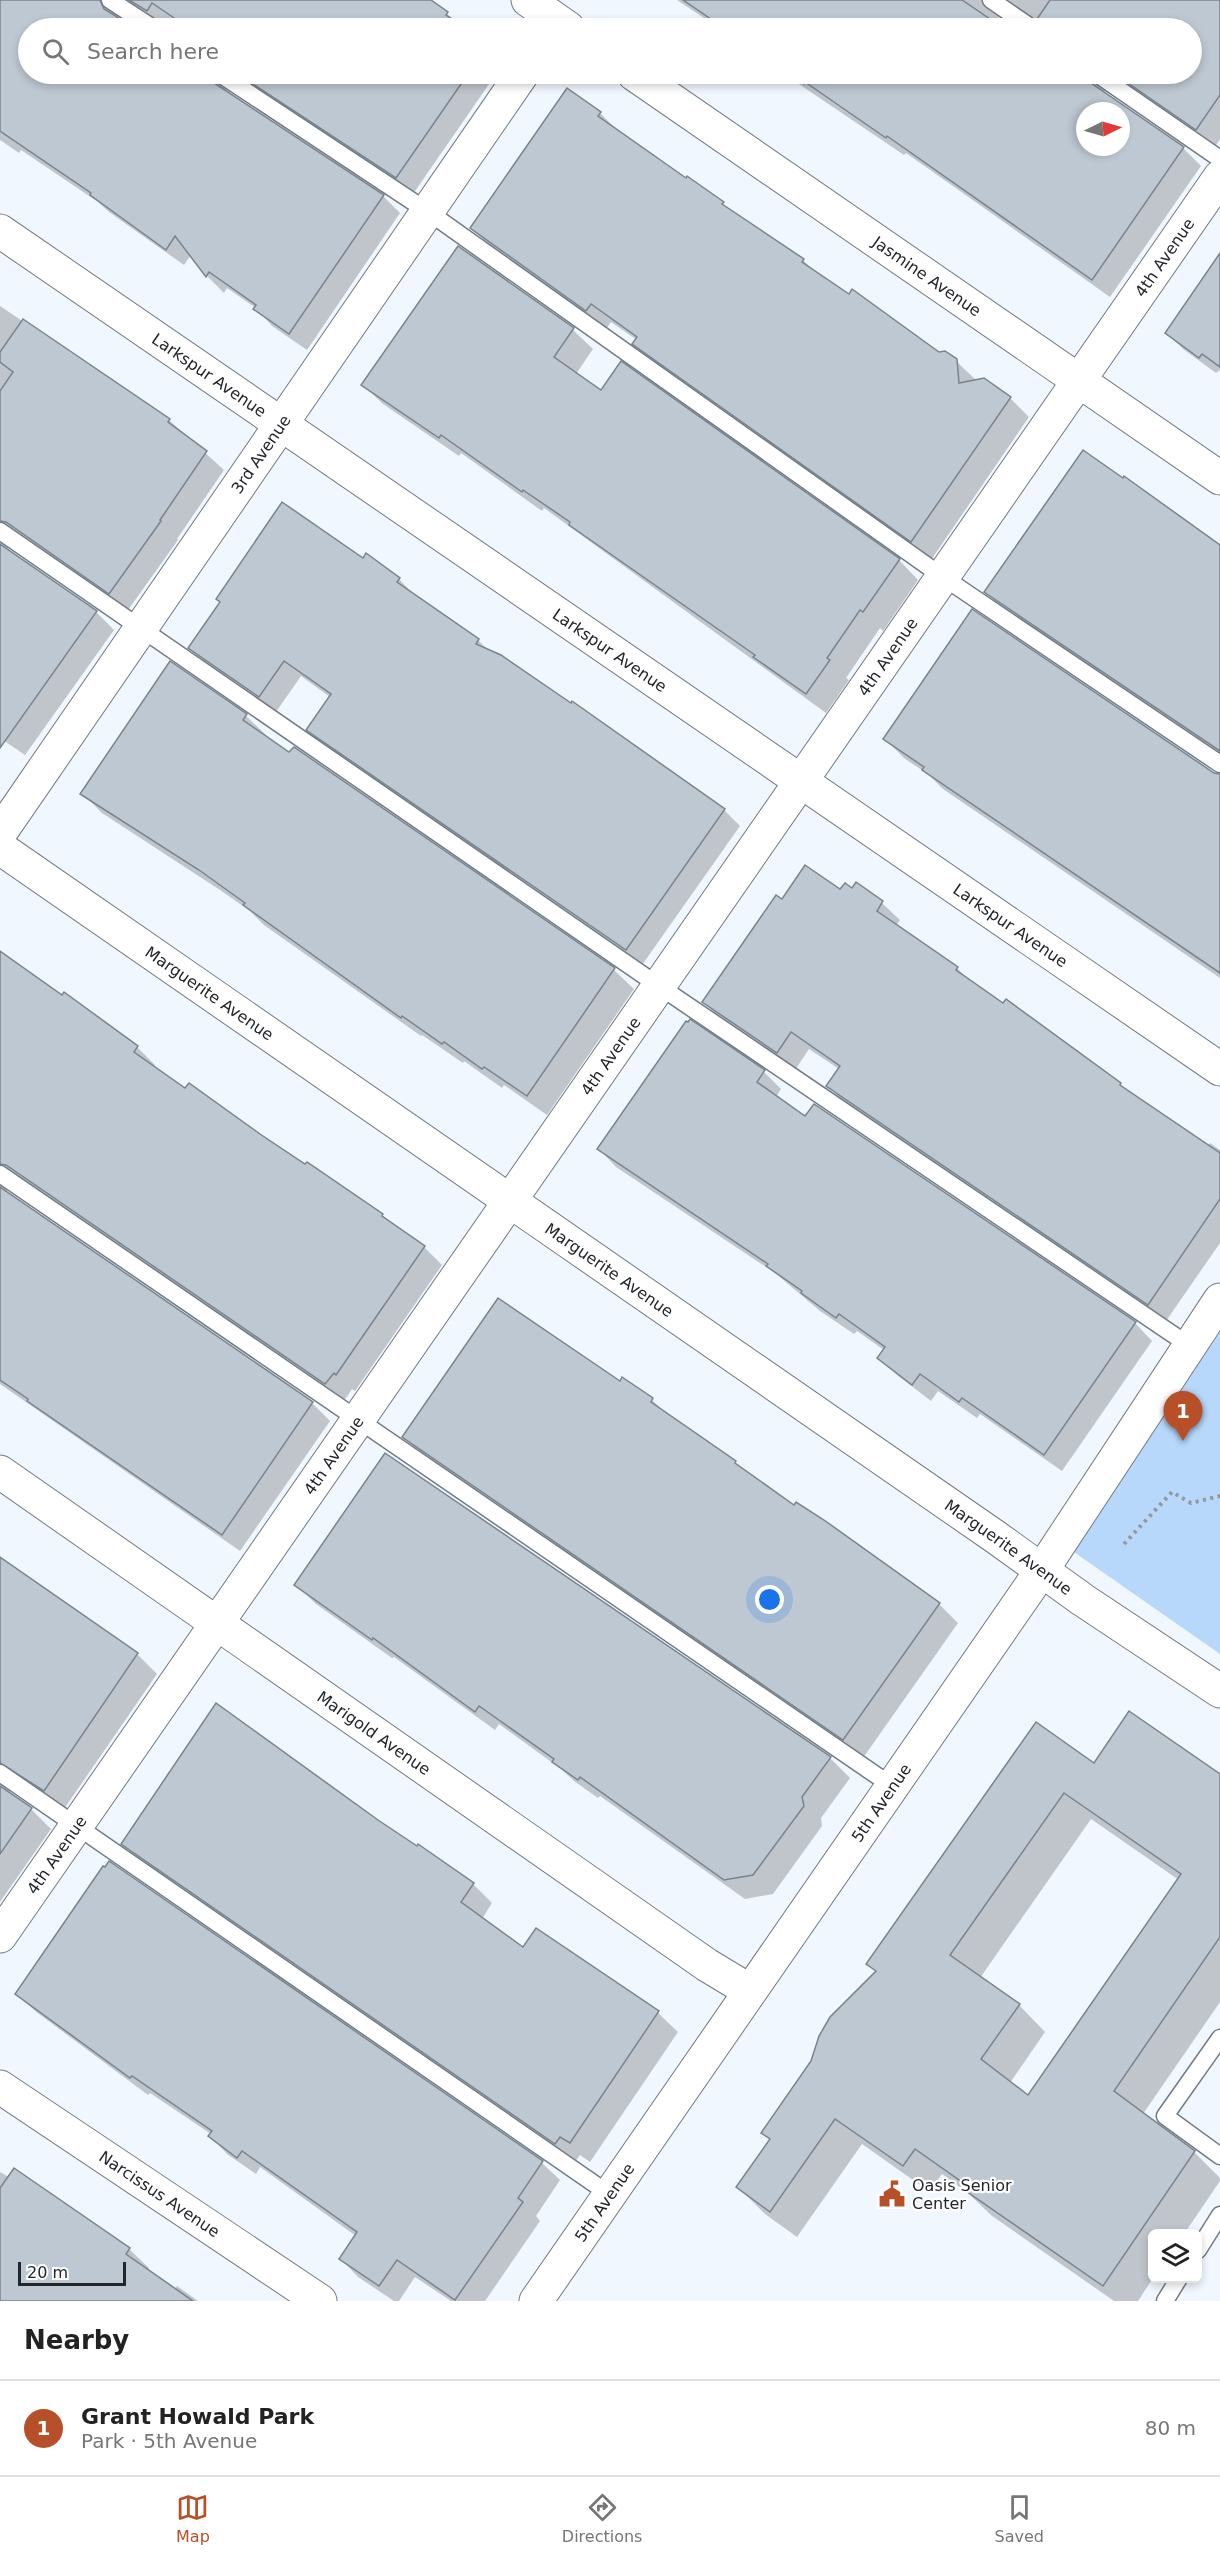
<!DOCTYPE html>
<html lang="en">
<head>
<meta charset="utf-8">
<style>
	:root { --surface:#fff; --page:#f6f6f6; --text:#222; --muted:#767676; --line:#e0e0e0; --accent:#b75028 }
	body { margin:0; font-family:"DejaVu Sans",sans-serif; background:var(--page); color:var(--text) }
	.controls { position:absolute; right:18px; bottom:18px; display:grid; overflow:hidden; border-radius:9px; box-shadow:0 3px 9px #0003 }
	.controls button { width:54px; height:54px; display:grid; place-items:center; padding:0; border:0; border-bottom:2px solid var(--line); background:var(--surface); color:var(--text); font:30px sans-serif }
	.compass { position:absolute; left:1076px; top:102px; width:54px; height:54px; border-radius:50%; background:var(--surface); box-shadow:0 3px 9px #0003; rotate:85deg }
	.scale { position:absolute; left:18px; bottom:15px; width:108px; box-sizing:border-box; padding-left:6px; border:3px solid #222529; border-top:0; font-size:16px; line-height:21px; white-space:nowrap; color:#222529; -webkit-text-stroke:4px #fff; paint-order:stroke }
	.you { position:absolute; left:770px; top:1600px; width:21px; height:21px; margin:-15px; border:4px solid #fff; border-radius:50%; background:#1a73e8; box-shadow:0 0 0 9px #1a73e833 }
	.badge { display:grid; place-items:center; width:39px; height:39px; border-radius:50%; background:var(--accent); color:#fff; font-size:20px; font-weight:700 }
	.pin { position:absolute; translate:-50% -50px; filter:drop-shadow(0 2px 3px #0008) }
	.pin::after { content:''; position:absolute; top:32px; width:21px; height:18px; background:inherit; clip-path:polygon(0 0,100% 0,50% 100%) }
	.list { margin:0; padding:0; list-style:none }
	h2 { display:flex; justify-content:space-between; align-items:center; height:78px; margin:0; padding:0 24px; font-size:26px }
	h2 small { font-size:20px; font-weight:400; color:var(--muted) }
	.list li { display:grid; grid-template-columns:39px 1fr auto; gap:18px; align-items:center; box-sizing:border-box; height:96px; padding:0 24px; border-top:2px solid var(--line) }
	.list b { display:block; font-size:22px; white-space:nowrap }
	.list p { margin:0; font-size:20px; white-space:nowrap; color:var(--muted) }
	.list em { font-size:20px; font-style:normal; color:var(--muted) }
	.icon { flex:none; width:33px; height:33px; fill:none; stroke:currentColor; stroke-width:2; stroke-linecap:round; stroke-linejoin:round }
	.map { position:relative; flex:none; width:1220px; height:2301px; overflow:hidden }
	.search { position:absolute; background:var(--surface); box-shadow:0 3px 9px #0003; left:18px; right:18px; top:18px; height:66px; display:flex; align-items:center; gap:15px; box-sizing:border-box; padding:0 21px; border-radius:33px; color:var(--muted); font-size:22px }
	.sheet { height:174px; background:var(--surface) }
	nav { display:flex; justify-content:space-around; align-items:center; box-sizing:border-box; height:84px; border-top:2px solid var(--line); background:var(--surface); font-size:16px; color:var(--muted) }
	nav a { display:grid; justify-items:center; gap:3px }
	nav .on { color:var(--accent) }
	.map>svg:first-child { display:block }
</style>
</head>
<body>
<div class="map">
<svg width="1220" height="2301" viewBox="0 0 1220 2301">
	<rect width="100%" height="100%" fill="#f1f7fe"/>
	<path fill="#b7d8fb" d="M1220,1332V1654L1071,1550Z"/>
	<g fill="#0003" fill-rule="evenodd">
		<path d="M0,0H428L464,28H165L134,7L118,12L116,18L132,28H28V74H496L413,194L228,85L226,92L383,196L400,213L307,350L272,326L256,308L227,288L224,293L207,276L191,255L184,265L109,212L98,202L21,150L19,153L0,140Z"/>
		<path d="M677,0H1220V139L1215,147L1107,86L1104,93L1183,148L1201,166L1110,297L906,153L904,155L784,74H1192V28H1044L1016,9L1000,13L998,19L1012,28H719ZM1085,111H1121V147H1085Z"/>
		<path d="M600,113L619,132L803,260L816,273L938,354L956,361L976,380H984L1010,398L1029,417L931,560L653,363L634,344L637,340L611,322L606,329L491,247L472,228Z"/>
		<path d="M458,248L573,330L593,349L576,374L601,392L899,560L918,580L883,631L880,628L846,678L849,680L826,713L544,508L542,511L461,453L459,456L383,404L363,385Z"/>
		<path d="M1220,258V370L1216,373L1183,349L1167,333Z"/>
		<path d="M0,306L169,420L224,470L177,539L178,540L128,610L9,542L7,550L96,612L114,630L25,755L0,738Z"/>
		<path d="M1220,547V756L1005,611L986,592Z"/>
		<path d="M363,560L399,579L415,596L478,640L489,651L571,705L572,703L724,810L740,826L642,965L324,746L308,729L330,697L301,676L276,712L206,664L190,648Z"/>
		<path d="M171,663L246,716L266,735L265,737L289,754L294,749L614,970L634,989L547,1115L504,1085L502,1088L464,1061L463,1063L422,1035L421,1036L264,925L250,911L220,890L102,813L82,793Z"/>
		<path d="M884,738L1220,775V978L943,789L929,775L904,758Z"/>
		<path d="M856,884L882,903L900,920L896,926L957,968L971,982L1167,1120L1208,1146L1210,1143L1220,1150V1243L1166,1321L846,1104L828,1086L839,1069L809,1049L795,1070L721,1020L704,1002L782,901L852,890Z"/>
		<path d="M0,953L137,1047L155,1065L153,1067L186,1090L382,1215L424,1247L442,1265L355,1391L352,1389L344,1401L9,1185L6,1193L312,1403L330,1421L240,1551L0,1384Z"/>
		<path d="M764,1072L781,1089L776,1097L806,1118L1135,1323L1152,1341L1062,1471L980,1414L977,1418L938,1391L931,1401L897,1375L879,1357L884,1350L857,1331L854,1334L820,1311L775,1273L616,1167L599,1149Z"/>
		<path d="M620,1383L652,1400L669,1416L735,1462L744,1472L939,1604L958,1623L863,1758L423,1456L404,1437Z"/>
		<path d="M0,1557L137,1654L157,1674L64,1809L11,1786L9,1794L31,1809L51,1829L0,1902Z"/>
		<path d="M296,1585L830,1758L850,1778L821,1818L822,1826L773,1894L745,1899L600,1796L598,1798L574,1781L561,1769L499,1724L495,1730L394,1657L392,1658L316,1604Z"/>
		<path d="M1094,1765L1220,1776V2002L1143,2114L1194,2152L1220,2178V2181L1184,2234H1152L1153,2278L1138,2301H1114L992,2216L968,2193L942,2174L930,2192L862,2144L797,2237L765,2214L738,2187L771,2140L763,2132L876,1972L868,1964ZM1091,1819L1179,1880L1029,2097L1010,2083L1045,2032L1019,2005L980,1978Z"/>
		<path d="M377,1821L473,1884L492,1903L482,1919L523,1949L536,1930L658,2013L678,2032L590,2162L580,2155L575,2162L143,1863L123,1844Z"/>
		<path d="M110,1863L542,2163L560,2180L536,2216L540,2221L485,2301H451L415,2277L399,2301H394L358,2277L341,2259L356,2236L260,2167L256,2174L227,2154L210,2136L211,2134L150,2093L148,2095L35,2011L17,1994Z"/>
		<path d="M0,2172L99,2228L129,2249L149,2268L147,2271L174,2290L177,2286L198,2301H0Z"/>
	</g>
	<g fill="#bec8d2" stroke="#7a838d" stroke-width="1.5" fill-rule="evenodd">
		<path d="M0,0H100L104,9L135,28H28V74H210L214,83L384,195L289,334L253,309L256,305L209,272L206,277L175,236L166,250L90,195L91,193L0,131Z"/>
		<path d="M129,0H431L448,12L446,15L466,28H189L152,3L147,11Z"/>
		<path d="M683,0H962L1003,28H724Z"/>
		<path d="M1050,0H1220V95L1196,130L1115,74H1191V28H1042L1037,19Z"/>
		<path d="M238,74H468L396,178Z"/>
		<path d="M788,74H1087L1091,83L1184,147L1092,280L887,136L886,138L805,82L804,84ZM1085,111H1121V147H1085Z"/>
		<path d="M567,88L601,112L598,116L686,178L687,176L724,202L722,204L804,259L802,262L849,294L852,289L939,352L945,351L957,359L959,383L984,378L1011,397L911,542L632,344L637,337L591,304L586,311L470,228Z"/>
		<path d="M458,246L574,328L554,357L601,390L621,361L900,559L863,612L860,610L827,658L830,660L806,694L753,657L755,655L569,525L570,522L523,490L522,492L441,435L439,438L361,385Z"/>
		<path d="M1220,253V367L1202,354L1199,358L1165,333Z"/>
		<path d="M23,319L170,419L168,422L207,451L160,520L161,521L109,594L6,522L0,521V391L13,372L0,362V352Z"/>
		<path d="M1083,450L1123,478L1124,476L1220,545V751L984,592Z"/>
		<path d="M282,502L363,558L366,553L400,578L397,582L479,639L476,644L501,655L571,703L572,701L725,809L626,950L306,730L331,694L284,661L259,697L188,648L220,602L216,599Z"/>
		<path d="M0,544L97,611L0,748Z"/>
		<path d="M972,609L1214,773L1220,774V973L922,770L924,767L883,739Z"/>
		<path d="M170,661L247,714L243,720L289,752L294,747L615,968L527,1096L484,1067L482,1069L444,1042L442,1044L402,1016L401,1018L243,905L245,903L199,870L80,794Z"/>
		<path d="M805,865L840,889L845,883L852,888L856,882L883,901L877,911L958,967L956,970L1003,1003L1006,999L1121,1083L1120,1085L1220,1153V1199L1148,1305L826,1086L840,1066L791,1032L777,1053L702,1002L776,895L782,899Z"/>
		<path d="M0,951L62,995L64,992L138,1046L134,1052L185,1088L189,1083L260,1134L305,1164L307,1162L383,1214L382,1216L425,1246L336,1375L334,1373L325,1384L6,1165L0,1164Z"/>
		<path d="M690,1019L765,1070L757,1082L805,1116L814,1104L1136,1322L1044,1455L962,1398L959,1402L920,1374L912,1385L877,1358L885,1347L839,1314L836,1318L801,1293L802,1291L766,1266L768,1264L597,1149L686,1021L688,1022Z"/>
		<path d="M0,1187L313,1402L222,1535L27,1401L28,1399L0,1380Z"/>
		<path d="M498,1298L620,1381L622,1377L653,1398L651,1402L736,1461L735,1463L794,1505L796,1502L824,1520L940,1603L843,1740L402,1437Z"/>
		<path d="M385,1453L831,1757L802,1797L804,1806L753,1875L724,1880L580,1777L578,1780L552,1762L554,1759L479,1706L475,1712L373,1638L372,1640L294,1585Z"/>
		<path d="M0,1557L138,1653L44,1791L0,1763Z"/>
		<path d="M216,1703L378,1820L417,1846L418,1844L474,1883L461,1902L523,1947L536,1928L659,2011L570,2143L560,2137L555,2144L121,1844Z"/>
		<path d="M1129,1711L1220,1774V1937L1114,2091L1195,2151L1103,2286L963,2189L966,2185L915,2149L903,2166L835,2119L770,2212L736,2187L770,2139L761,2133L811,2061L819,2036L830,2017L876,1971L866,1964L1036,1722L1094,1763ZM1064,1793L1181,1874L1028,2095L981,2059L1020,2004L950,1955Z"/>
		<path d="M0,1786L32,1808L0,1854Z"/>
		<path d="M109,1861L543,2161L518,2198L523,2202L455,2300L397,2260L379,2286L339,2259L357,2232L242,2151L237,2158L208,2136L212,2131L132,2076L130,2078L15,1994L103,1866L105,1867Z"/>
		<path d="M14,2168L130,2248L126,2254L193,2301H0V2188Z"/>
	</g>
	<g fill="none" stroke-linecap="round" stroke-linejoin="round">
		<g stroke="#727b85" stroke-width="19">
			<g id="service">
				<path d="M110,0L153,28"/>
				<path d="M991,0L1032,28"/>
				<path d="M220,74L427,211L943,577L1220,764"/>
				<path d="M1097,74L1220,159"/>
				<path d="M0,531L659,986L1190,1346"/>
				<path d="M0,1174L892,1786"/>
				<path d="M0,1773L609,2194"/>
				<path d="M1220,2038L1165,2116L1220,2156"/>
				<path d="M1198,2250L1220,2215"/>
				<path d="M1165,2301L1179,2278"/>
			</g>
		</g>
		<g stroke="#727b85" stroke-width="35">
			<g id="minor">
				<path d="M528,0L568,28"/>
				<path id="s1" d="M634,74L1220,478"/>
				<path id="s2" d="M0,231L1220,1069"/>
				<path id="s3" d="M0,833L522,74"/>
				<path id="s4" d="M0,1472L707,1965L750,1991"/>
				<path id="s5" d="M0,1936L1220,177"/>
				<path id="s6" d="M0,2087L320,2301"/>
			</g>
		</g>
		<g stroke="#727b85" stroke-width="35">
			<g id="tertiary">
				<path id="s7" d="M0,848L997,1538L1083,1600L1220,1691"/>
				<path id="s8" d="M536,2301L1042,1570L1220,1300"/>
			</g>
		</g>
		<path stroke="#92979c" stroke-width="4" stroke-dasharray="3 4.5" stroke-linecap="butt" d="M1124,1544L1172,1492L1191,1503L1220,1496"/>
		<use href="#service" stroke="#fff" stroke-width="16"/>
		<use href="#minor" stroke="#fff" stroke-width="33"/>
		<use href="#tertiary" stroke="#fff" stroke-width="33"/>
	</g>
	<defs>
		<g id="civic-bare" transform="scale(2.07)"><path d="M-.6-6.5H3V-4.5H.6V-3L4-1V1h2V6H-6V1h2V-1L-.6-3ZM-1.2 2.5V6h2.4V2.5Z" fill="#b75028" stroke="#fff" stroke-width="2.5" paint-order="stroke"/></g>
	</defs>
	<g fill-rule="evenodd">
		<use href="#civic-bare" x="892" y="2194"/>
	</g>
	<g text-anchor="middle" stroke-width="4.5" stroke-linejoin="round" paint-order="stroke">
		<g font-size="16" fill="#222529" stroke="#fff">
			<text dy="6" stroke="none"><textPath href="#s5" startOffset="2043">4th Avenue</textPath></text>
			<text dy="6" stroke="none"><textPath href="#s1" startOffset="356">Jasmine Avenue</textPath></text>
			<text dy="6" stroke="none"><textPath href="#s2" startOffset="254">Larkspur Avenue</textPath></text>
			<text dy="6" stroke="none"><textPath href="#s3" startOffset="460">3rd Avenue</textPath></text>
			<text dy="6" stroke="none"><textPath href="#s2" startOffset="740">Larkspur Avenue</textPath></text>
			<text dy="6" stroke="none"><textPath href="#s5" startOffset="1557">4th Avenue</textPath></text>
			<text dy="6" stroke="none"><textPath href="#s2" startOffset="1226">Larkspur Avenue</textPath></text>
			<text dy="6" stroke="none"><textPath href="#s7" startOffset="255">Marguerite Avenue</textPath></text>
			<text dy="6" stroke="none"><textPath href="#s5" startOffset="1071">4th Avenue</textPath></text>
			<text dy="6" stroke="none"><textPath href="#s7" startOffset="741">Marguerite Avenue</textPath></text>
			<text dy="6" stroke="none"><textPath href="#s5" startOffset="585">4th Avenue</textPath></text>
			<text dy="6" stroke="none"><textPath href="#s7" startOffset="1227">Marguerite Avenue</textPath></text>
			<text dy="6" stroke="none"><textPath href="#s4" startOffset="456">Marigold Avenue</textPath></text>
			<text dy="6" stroke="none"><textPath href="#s8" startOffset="606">5th Avenue</textPath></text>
			<text dy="6" stroke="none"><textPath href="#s5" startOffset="99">4th Avenue</textPath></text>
			<text dy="6" stroke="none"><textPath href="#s6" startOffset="192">Narcissus Avenue</textPath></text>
			<text dy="6" stroke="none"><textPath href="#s8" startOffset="120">5th Avenue</textPath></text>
		</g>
		<g font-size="16" fill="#222529" stroke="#fff" text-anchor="start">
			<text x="912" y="2191">Oasis Senior<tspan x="912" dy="18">Center</tspan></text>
		</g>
	</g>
</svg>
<div class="controls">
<button><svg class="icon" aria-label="layers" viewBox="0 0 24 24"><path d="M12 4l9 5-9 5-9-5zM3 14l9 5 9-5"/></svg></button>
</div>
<svg class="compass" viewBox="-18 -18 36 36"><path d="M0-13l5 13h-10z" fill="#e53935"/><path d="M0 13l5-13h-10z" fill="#767676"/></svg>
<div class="scale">20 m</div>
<div class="you"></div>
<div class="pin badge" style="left:1183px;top:1441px">1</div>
<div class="search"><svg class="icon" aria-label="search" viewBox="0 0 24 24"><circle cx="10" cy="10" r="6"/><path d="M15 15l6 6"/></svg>Search here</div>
</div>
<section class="sheet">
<h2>Nearby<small></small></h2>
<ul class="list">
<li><span class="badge">1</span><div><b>Grant Howald Park</b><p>Park · 5th Avenue</p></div><em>80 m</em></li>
</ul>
</section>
<nav>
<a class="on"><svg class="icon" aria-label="map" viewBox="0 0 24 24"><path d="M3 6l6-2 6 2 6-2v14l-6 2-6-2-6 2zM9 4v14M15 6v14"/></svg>Map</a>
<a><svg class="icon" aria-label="directions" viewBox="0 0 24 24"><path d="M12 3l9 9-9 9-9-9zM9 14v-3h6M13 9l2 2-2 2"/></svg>Directions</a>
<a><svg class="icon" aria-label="saved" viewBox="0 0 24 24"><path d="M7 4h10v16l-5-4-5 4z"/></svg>Saved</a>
</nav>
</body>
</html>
